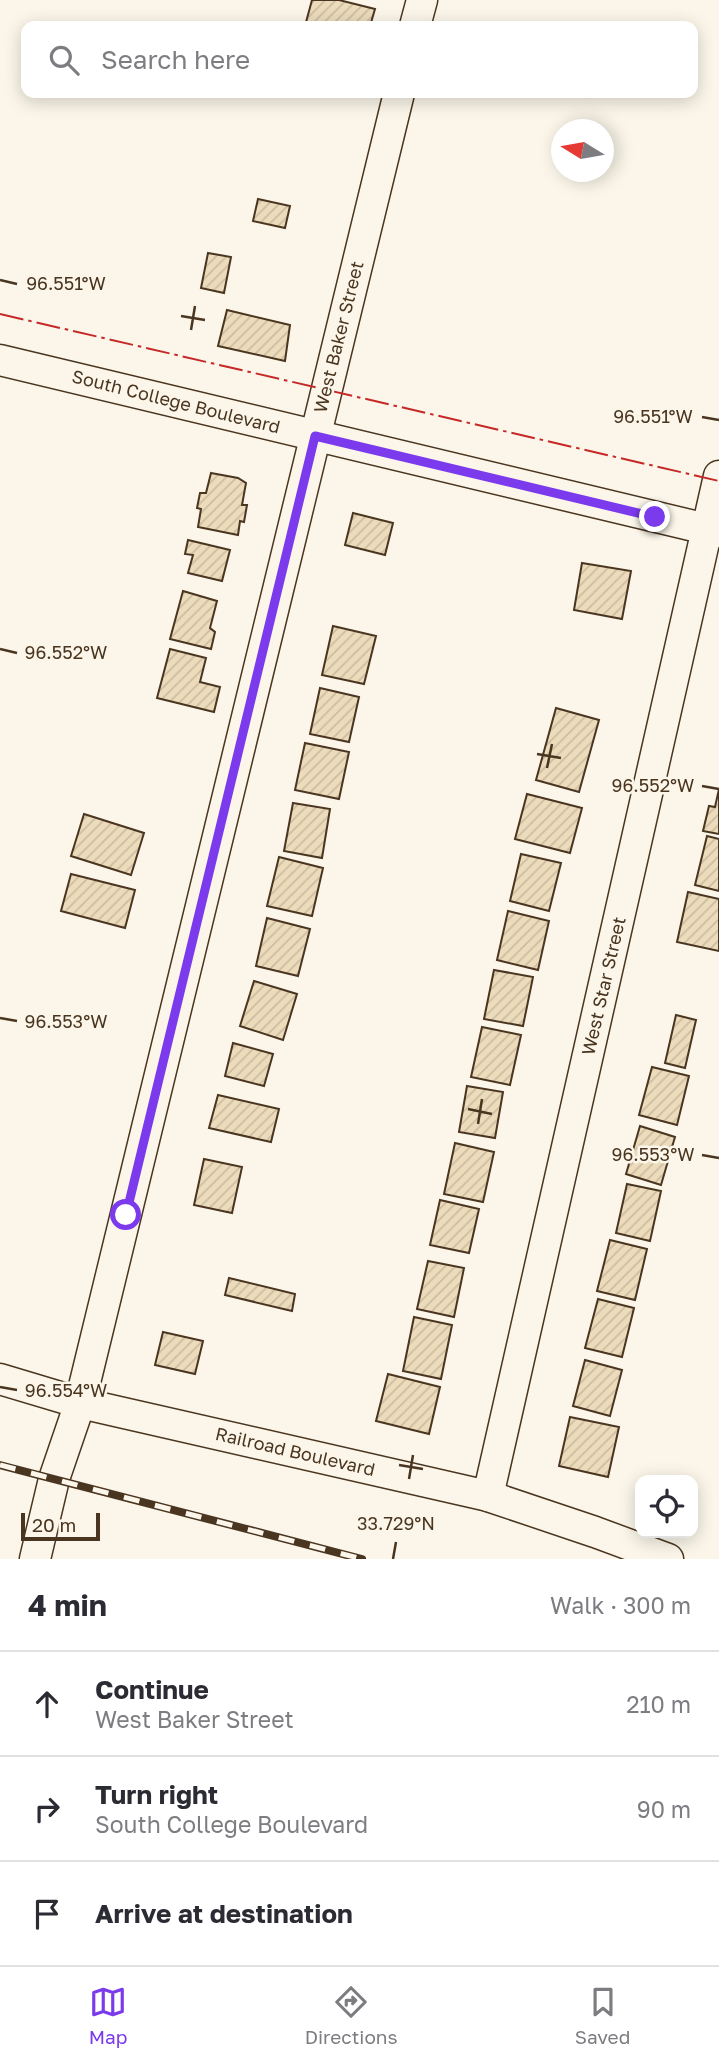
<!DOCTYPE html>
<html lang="en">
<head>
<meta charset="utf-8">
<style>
	:root { --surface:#fff; --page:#f7f7f7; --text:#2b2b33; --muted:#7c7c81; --line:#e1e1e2; --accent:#7c3aed }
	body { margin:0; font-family:"Golos Text",sans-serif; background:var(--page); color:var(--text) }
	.controls { position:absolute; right:21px; bottom:21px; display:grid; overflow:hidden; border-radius:14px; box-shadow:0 4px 18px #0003 }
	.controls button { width:63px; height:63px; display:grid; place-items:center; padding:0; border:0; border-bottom:2px solid var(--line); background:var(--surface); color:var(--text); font:35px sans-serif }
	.compass { position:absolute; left:551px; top:119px; width:63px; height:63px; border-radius:50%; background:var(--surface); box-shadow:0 4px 18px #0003; rotate:281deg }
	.scale { position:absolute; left:21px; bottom:18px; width:79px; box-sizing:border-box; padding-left:7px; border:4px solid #4a3520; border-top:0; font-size:19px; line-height:24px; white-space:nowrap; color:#4a3520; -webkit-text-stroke:5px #fbf6e9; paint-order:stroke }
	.stop { position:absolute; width:21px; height:21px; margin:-16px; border:5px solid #7c3aed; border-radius:50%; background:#fff }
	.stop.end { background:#7c3aed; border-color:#fff; box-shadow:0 2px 7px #0008 }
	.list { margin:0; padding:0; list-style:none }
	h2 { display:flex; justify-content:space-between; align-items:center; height:91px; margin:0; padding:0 28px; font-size:30px }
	h2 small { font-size:23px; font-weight:400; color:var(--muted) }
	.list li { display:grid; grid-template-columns:46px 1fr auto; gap:21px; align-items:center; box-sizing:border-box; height:105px; padding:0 28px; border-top:2px solid var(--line) }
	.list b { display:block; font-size:26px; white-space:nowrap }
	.list p { margin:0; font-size:23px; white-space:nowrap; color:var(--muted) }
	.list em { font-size:23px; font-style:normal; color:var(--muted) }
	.icon { flex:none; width:38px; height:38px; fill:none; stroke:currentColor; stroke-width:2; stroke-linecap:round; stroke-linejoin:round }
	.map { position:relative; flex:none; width:719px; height:1559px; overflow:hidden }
	.search { position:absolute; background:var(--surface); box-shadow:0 4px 18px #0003; left:21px; right:21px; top:21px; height:77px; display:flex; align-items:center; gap:18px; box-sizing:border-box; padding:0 24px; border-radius:14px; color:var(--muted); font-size:26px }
	.sheet { height:406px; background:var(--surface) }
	nav { display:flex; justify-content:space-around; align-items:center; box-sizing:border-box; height:98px; border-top:2px solid var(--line); background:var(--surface); font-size:19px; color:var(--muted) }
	nav a { display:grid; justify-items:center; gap:4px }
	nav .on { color:var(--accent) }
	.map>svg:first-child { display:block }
</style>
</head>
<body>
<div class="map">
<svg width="719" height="1559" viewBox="0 0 719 1559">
	<defs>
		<pattern id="building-hatch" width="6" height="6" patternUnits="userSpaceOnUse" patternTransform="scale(1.75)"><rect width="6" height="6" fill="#ecdcbc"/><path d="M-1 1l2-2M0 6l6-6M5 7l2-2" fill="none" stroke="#ccbda1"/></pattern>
	</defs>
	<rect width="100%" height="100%" fill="#fbf6e9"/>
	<g fill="url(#building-hatch)" stroke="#4a3520" stroke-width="2">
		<path d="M312,0H339L375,9L370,26H305Z"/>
		<path d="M258,199L290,206L285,228L253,221Z"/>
		<path d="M208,253L231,257L224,293L201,288Z"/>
		<path d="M227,310L290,325L285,361L218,346Z"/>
		<path d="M211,473L238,478L246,483L242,505H247L244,522L240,521L238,535L198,527L201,509L197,508L200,493H206Z"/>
		<path d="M353,513L393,523L385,555L345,545Z"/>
		<path d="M188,540L230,550L222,581L188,573L193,555L185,554Z"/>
		<path d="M582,563L631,571L622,619L574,610Z"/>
		<path d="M183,591L217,601L210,628L215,632L211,649L170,639Z"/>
		<path d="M333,626L376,636L364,684L322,675Z"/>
		<path d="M170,649L206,658L200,682L220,687L214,712L157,698Z"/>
		<path d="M320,688L359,697L349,742L310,734Z"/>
		<path d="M556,708L599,720L579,792L536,780Z"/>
		<path d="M305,743L349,752L339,799L295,790Z"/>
		<path d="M719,789V834L703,831L709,806L715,807Z"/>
		<path d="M527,794L582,808L570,853L515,839Z"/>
		<path d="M293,803L330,809L322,858L284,851Z"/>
		<path d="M84,814L144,833L131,875L71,856Z"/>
		<path d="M707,836L719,839V891L695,885Z"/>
		<path d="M521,854L561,863L549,911L510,901Z"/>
		<path d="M279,857L323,868L312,916L267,906Z"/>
		<path d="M71,874L135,890L125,928L61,911Z"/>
		<path d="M688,892L719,899V951L677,942Z"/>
		<path d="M508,911L549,921L538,970L497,960Z"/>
		<path d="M267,918L310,929L298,976L256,966Z"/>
		<path d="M494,970L533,977L523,1026L484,1019Z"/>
		<path d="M254,981L297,994L283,1040L240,1026Z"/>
		<path d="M676,1015L696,1020L685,1068L665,1063Z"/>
		<path d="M482,1027L521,1035L510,1085L471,1077Z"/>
		<path d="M233,1043L273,1054L264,1086L225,1076Z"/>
		<path d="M652,1067L689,1076L677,1125L639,1115Z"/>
		<path d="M467,1086L503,1092L495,1138L459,1132Z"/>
		<path d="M218,1095L279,1109L271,1142L209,1128Z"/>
		<path d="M640,1126L675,1137L661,1185L626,1174Z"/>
		<path d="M455,1143L494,1152L483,1202L444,1194Z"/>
		<path d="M204,1159L242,1167L232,1213L194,1205Z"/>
		<path d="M627,1184L661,1191L650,1241L616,1233Z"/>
		<path d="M440,1200L479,1209L469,1253L430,1245Z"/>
		<path d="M610,1240L647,1249L635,1300L597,1291Z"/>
		<path d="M428,1261L464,1268L454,1317L417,1309Z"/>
		<path d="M229,1278L295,1294L292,1311L225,1295Z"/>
		<path d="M598,1299L634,1308L622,1357L585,1348Z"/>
		<path d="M414,1317L452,1325L441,1379L403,1371Z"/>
		<path d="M163,1332L203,1341L195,1374L155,1365Z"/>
		<path d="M585,1360L622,1370L610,1416L573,1406Z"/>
		<path d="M388,1374L440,1387L429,1434L376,1421Z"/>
		<path d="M570,1417L619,1427L608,1477L559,1466Z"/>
	</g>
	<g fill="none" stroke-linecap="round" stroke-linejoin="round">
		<g stroke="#4a3520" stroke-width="33">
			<g id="minor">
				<path d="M415,26L422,0"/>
				<path d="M0,360L719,532"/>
				<path d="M0,1379L80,1403L488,1496L595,1532L668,1559"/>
				<path d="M488,1496L719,476"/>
				<path d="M35,1559L54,1479L80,1403L399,93"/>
			</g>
		</g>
		<use href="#minor" stroke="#fbf6e9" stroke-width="30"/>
		<g stroke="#4a3520" stroke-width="8">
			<path id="rail" d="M0,1465L362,1559"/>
		</g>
		<use href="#rail" stroke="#fbf6e9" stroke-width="5" stroke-dasharray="16" stroke-linecap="butt"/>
		<path stroke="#c62828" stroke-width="2" stroke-dasharray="24 5 3.5 5" stroke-linecap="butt" d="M0,314L719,481"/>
	</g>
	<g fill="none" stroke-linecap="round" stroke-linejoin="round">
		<path stroke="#7c3aed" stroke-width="9" d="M126,1215L315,436L655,517"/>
	</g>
	<path fill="none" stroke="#4a3520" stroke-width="2.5" d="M0,280L17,284M181,316L205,320M191,330L195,306M702,417L719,420M0,649L17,653M537,754L561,758M547,768L552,744M702,786L719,789M0,1018L17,1021M468,1109L492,1114M478,1124L482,1099M702,1155L719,1158M0,1387L17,1390M399,1465L423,1469M409,1479L413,1455M393,1559L396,1542"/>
	<g text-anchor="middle" stroke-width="5" stroke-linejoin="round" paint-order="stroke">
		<g font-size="18" fill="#4a3520" stroke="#fbf6e9">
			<text transform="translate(339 337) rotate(-76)" y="6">West Baker Street</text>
			<text transform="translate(176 402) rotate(14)" y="6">South College Boulevard</text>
			<text transform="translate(604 986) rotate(-77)" y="6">West Star Street</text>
			<text transform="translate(295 1452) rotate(13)" y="6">Railroad Boulevard</text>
		</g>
	</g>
	<g font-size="18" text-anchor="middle" fill="#4a3520" stroke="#fbf6e9" stroke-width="5" stroke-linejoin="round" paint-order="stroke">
		<text x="66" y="290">96.551°W</text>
		<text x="653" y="423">96.551°W</text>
		<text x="66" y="659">96.552°W</text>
		<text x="653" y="792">96.552°W</text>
		<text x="66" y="1028">96.553°W</text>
		<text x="653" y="1161">96.553°W</text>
		<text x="66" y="1397">96.554°W</text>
		<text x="396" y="1530">33.729°N</text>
	</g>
</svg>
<div class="controls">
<button><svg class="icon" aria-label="locate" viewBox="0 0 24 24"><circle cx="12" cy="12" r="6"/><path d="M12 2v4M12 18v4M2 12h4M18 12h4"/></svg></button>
</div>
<svg class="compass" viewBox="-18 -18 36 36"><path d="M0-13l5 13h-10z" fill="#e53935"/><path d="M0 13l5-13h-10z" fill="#7c7c81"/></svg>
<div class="scale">20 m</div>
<div class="stop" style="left:126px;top:1215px"></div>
<div class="stop end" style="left:655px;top:517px"></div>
<div class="search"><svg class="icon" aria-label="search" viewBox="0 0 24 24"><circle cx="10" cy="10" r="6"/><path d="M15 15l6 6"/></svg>Search here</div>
</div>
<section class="sheet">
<h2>4 min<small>Walk · 300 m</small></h2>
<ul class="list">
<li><svg class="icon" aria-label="ahead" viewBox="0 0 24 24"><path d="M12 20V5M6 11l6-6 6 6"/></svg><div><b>Continue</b><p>West Baker Street</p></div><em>210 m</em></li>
<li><svg class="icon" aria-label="right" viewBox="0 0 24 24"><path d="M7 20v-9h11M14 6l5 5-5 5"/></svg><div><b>Turn right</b><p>South College Boulevard</p></div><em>90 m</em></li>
<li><svg class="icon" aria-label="arrive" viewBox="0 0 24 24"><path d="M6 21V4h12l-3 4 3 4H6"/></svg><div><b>Arrive at destination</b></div></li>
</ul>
</section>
<nav>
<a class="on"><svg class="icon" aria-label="map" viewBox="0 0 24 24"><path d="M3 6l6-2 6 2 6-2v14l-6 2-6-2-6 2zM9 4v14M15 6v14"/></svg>Map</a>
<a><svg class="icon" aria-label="directions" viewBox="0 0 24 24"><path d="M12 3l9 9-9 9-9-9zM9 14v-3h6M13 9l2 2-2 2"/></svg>Directions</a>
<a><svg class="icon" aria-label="saved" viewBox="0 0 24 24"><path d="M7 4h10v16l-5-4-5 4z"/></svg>Saved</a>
</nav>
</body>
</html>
